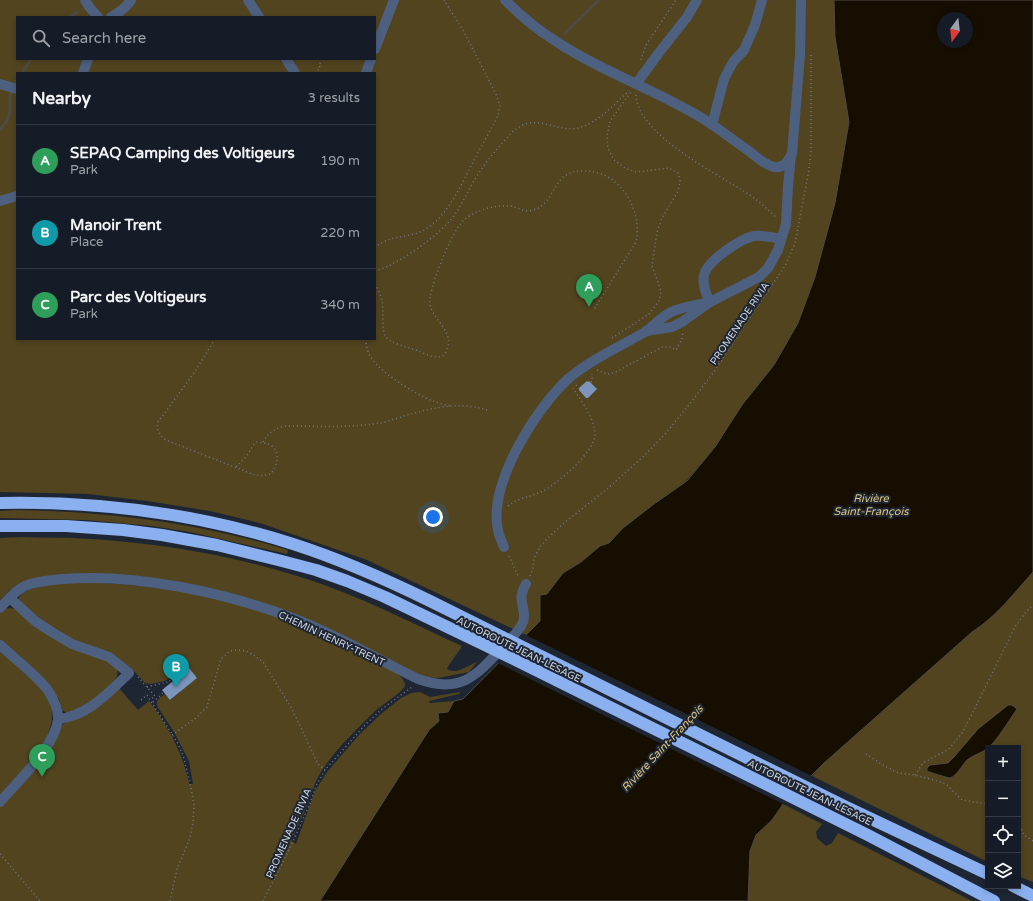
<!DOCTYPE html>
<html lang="en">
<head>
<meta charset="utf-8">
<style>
	:root { --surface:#161c27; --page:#232933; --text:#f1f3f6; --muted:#9ea1a7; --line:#353a44; --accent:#d9b334 }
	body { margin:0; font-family:"Varela Round",sans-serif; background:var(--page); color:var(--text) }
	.controls { position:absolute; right:12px; bottom:12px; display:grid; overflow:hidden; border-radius:0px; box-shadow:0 2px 6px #0003 }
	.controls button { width:36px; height:36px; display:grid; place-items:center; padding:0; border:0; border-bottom:1px solid var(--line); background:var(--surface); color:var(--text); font:20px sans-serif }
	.compass { position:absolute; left:937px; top:12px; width:36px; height:36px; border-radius:50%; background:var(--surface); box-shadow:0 2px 6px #0003; rotate:195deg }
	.you { position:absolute; left:433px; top:517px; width:14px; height:14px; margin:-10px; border:3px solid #fff; border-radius:50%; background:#1a73e8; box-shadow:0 0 0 6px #1a73e833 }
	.badge { display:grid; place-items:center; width:26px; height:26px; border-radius:50%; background:var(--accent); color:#fff; font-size:13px; font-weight:700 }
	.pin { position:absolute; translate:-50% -33px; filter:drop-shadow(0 1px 2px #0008) }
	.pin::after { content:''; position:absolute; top:21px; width:14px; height:12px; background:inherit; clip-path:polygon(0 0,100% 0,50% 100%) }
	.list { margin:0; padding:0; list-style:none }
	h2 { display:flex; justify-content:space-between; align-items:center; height:52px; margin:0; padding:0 16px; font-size:17px }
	h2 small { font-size:13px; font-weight:400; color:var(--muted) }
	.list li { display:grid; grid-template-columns:26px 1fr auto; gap:12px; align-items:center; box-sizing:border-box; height:72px; padding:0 16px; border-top:1px solid var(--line) }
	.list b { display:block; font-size:15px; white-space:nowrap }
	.list p { margin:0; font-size:13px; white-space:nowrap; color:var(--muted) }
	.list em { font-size:13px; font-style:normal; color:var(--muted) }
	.icon { flex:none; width:22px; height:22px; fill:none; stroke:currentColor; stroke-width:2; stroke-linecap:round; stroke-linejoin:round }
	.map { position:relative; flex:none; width:1033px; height:901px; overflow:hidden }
	.search { position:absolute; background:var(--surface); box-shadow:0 2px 6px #0003; left:16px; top:16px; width:360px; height:44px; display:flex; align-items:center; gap:10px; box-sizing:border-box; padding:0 14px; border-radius:0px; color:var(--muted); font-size:15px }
	.panel { position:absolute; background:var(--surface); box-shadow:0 2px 6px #0003; left:16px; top:72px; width:360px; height:268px; border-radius:0px }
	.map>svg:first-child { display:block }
</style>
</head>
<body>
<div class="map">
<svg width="1033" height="901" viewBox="0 0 1033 901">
	<rect width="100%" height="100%" fill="#1e2634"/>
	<g fill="#51441f" fill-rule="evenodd">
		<path d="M0,0H834L835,37L849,122L835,203L815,277L798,323L774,365L742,405L715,447L686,481L654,504L623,528L609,543L600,546L581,562L563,573L547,594L540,621L526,635L367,560L260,523L210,511L147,501L88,494L0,492ZM17,17H375V59H17ZM17,73H375V339H17Z"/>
		<path d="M13,510C107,511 198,523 288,550L287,554L190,532L152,526L86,520L0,518V511Z"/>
		<path d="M21,537C45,538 68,537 91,539C171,544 252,559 327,586C374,603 418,626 462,646C459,652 448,665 447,669C457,675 466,666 477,662L469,672L438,678L423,677L309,621L153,578L24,582L9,591L0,601V538Z"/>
		<path d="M1033,572V882L1018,876V748H988V862L812,776L824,763L972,632C996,617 1014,593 1033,572Z"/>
		<path d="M65,583C78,583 91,582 104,583C162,586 222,597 276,616C307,627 337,643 367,658C376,662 405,673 405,685C405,691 380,706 374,712C358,728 338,747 325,766C314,780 310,799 303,815C299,824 295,832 291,840L296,844L315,791L327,772L359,735L381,714L401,698L411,693L420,692L430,697L460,692L459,694L429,701L430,703L454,701L448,712L429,730L320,901H0V648C15,663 45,686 51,706C54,715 51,725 48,734L58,731L64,723L79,717L118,687L138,710L149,701C168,726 183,753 189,784H193L189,761L174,732L157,706C156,699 160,698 165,694L171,700L196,678L173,681L169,678L165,681L150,684L145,683L131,668L118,659L54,631L19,601V597C30,585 49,585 65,583Z"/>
		<path d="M10,608L15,609L98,655L118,669L117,676L115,680L87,706L67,713L62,710L59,699L0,641V613L5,609Z"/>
		<path d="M783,804L822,824L816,832L817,838L826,846L832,843L838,833L972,901H748L750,851L756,835L772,820Z"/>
	</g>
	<g fill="#160e00" stroke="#4f4b44" fill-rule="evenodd">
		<path d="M834,0H1033V572C1014,593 996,617 972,632L824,763L783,804L772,820L756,835L750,851L748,901H320L429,730L439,721L438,713L448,712L454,701L463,699L540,621V595L547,594L563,573L581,562L600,546L609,543L623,528L654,504L687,481L715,447L742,405L774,365L798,323L815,277L835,203L849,122L835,37ZM943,18H967V42H943Z"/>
		<path d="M1008,705H1012L1017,709C1010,719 996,742 988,748C982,753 973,755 967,760C962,765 957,776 950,778C948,778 929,772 927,771V768L930,765L948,763L954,757L978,729Z"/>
	</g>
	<path fill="#1e2634" d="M524,634L814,777L785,805L496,662Z"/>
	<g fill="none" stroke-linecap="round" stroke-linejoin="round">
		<g stroke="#4f4b44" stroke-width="3">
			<path d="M69,17L77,12"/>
			<path d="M564,34L599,0"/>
			<path d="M22,73L31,59"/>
			<path d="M0,129L7,121L10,111V96L17,80"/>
		</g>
	</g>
	<g fill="#7d95bd">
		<path d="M587,381L588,382L589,381L597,389L588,398H586L579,390V388Z"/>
		<path d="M189,668L197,678L170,700L162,690Z"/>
	</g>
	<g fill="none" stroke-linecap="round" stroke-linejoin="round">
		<g stroke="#727985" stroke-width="1.5" stroke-dasharray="1 3" stroke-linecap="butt">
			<path d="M641,60L646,45L676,0"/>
			<path d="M315,73L320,68L319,64L322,62"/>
			<path d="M636,95C637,134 716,173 745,192C757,199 766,208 776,217"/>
			<path d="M375,248C388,234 410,239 426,229C449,214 461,185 473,162C481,147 490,131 498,116L500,106L496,94L463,30L444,0"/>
			<path d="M375,271C398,265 443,233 456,213C464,201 469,188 477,176C485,163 495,151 505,140C509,136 512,132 516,129C537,113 557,133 578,128C599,122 613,105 629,91"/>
			<path d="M375,284C378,289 381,295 382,301C384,310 381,330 386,337C391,344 411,348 419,351C425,354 435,359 442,356C445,355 446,351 447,349C454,331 434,321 430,305C427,291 452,232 462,222C474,210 494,205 510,206C518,207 525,213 533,210C553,204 552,182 568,174C573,171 579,171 585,171C620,171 643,210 636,242L593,311"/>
			<path d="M612,338L649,314L659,301L661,291L652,266L657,232L662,218L678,191L680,181L678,173L669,168L636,172L625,168L614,160L608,148L607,136L610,121L631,92"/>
			<path d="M215,339L194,373L158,422C156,430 159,435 166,440L252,474L260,476L271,474C282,457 279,443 257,442L254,444L246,457L235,468"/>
			<path d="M366,339C366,344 367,349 369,354C377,371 415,394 433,401C438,403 445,405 451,406"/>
			<path d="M597,370L607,374L614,373L662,347H671L676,350L682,339L683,332"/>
			<path d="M591,382L592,381V374"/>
			<path d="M576,385L580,389"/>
			<path d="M263,442C268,433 274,429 284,426C314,426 344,428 373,424C387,423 401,416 415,413C439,406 466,402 490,411"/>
			<path d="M508,506C518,498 529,497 541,492C556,485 598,450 595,432C593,416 581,401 573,388"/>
			<path d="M509,556L517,574L520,577"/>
			<path d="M530,576L533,569L534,558L540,547L547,539L564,523L607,489L645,455L665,434L688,406L713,373L746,323L785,266L795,243L809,170L811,149V54"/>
			<path d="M138,677L155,696L151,699"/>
			<path d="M147,687L167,682L169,680L172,682"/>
			<path d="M141,700L147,695L177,742L183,755L190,783L194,804L193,822L190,838L177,869L170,901"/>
			<path d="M153,702L164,692"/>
			<path d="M172,735L196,718L207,707L221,659L230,651L237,650L246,651L255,656L263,662L292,709L318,764L325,770"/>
			<path d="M866,754L881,764L898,773L915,775L941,782L947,785L962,800L988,804"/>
			<path d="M915,775L923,763L949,749L962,733L972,714L1016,625L1026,612L1033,605"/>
			<path d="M1018,822L1024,835L1033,841"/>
			<path d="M0,854L40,901"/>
			<path d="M263,901L289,850L309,806L316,786L325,770L365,725L383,708L412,687"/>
		</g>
		<g stroke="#4d6080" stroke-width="10">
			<path d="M85,0L90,8L98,17"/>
			<path d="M248,0L259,17"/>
			<path d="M505,0C520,15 536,29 554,40C600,71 654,89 702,118C718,128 733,140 749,151C756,157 765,165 774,167C783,169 788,161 792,154L800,55L801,0"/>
			<path d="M111,17C120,12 126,8 131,0"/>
			<path d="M375,49L394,0"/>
			<path d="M286,59L295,73"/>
			<path d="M83,73L88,59"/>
			<path d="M366,73L371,59"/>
			<path d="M0,84L17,89"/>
			<path d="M636,84L658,54L687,17L697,0"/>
			<path d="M712,125L724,79L733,62L744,50L755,25L762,0"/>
			<path d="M0,201L17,196"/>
			<path d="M710,302C706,294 702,285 704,275C707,261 740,239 754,236C763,235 772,237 781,239"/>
			<path d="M646,331L672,327L682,322L710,302L759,277L768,268L778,250L786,224L788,186L791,155"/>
			<path d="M504,547C502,542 499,536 498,530C488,484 536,408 569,378C592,359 619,347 645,332C654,326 661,317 671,312C683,307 697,305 710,302"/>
			<path d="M10,598L35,621L50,631L72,644L109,657L129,673C109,692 88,716 58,719"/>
			<path d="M0,608C9,599 17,588 30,584C41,581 52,580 63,579C135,573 228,593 295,619C337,635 377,659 418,679C460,694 475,677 502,648C509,640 520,631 523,622C528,608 515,602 526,584"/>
			<path d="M0,645C15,659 34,673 47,689C53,698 59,709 58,720C54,748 18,781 0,802"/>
		</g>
		<g stroke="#8bb0f0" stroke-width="12">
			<path d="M0,503C99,501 199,514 293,544C340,559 385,579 430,601L846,807L988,874"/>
			<path d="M0,526H66L123,530L162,535L217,545L278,560L316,570L347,581L385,597L487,646L868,835L994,901"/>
			<path d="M1013,886L1033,896"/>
		</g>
	</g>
	<g text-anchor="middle" stroke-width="4" stroke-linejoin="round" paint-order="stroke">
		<g font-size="10" fill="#d3d9e2" stroke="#1e2634">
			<text transform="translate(739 323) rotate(-56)" y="4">PROMENADE RIVIA</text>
			<text transform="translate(332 638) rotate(25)" y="4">CHEMIN HENRY-TRENT</text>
			<text transform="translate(519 649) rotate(26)" y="4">AUTOROUTE JEAN-LESAGE</text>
			<text transform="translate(810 792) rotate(26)" y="4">AUTOROUTE JEAN-LESAGE</text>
			<text transform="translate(288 833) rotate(-66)" y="4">PROMENADE RIVIA</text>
		</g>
		<g font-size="11" font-style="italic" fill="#ddc57c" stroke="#1e2634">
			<text x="871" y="502">Rivière<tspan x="871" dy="13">Saint-François</tspan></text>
			<text transform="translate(662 748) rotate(-47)" y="4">Rivière Saint-François</text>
		</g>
	</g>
</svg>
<div class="controls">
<button>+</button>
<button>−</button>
<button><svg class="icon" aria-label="locate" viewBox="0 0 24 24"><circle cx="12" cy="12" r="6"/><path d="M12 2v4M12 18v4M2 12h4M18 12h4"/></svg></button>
<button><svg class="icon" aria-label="layers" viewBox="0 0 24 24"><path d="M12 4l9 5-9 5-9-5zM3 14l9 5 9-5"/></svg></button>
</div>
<svg class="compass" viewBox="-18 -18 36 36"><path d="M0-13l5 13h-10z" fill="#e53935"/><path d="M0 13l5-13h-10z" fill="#9ea1a7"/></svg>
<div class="you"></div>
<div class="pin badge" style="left:589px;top:307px;background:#2e9e5b">A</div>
<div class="pin badge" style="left:176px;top:687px;background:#0f9aa8">B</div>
<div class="pin badge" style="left:42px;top:777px;background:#2e9e5b">C</div>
<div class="search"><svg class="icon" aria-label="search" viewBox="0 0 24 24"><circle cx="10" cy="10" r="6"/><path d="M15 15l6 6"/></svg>Search here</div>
<section class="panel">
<h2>Nearby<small>3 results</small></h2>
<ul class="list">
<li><span class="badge" style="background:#2e9e5b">A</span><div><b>SEPAQ Camping des Voltigeurs</b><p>Park</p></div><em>190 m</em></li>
<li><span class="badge" style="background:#0f9aa8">B</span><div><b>Manoir Trent</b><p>Place</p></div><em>220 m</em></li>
<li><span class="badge" style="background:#2e9e5b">C</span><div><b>Parc des Voltigeurs</b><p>Park</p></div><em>340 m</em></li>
</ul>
</section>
</div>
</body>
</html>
